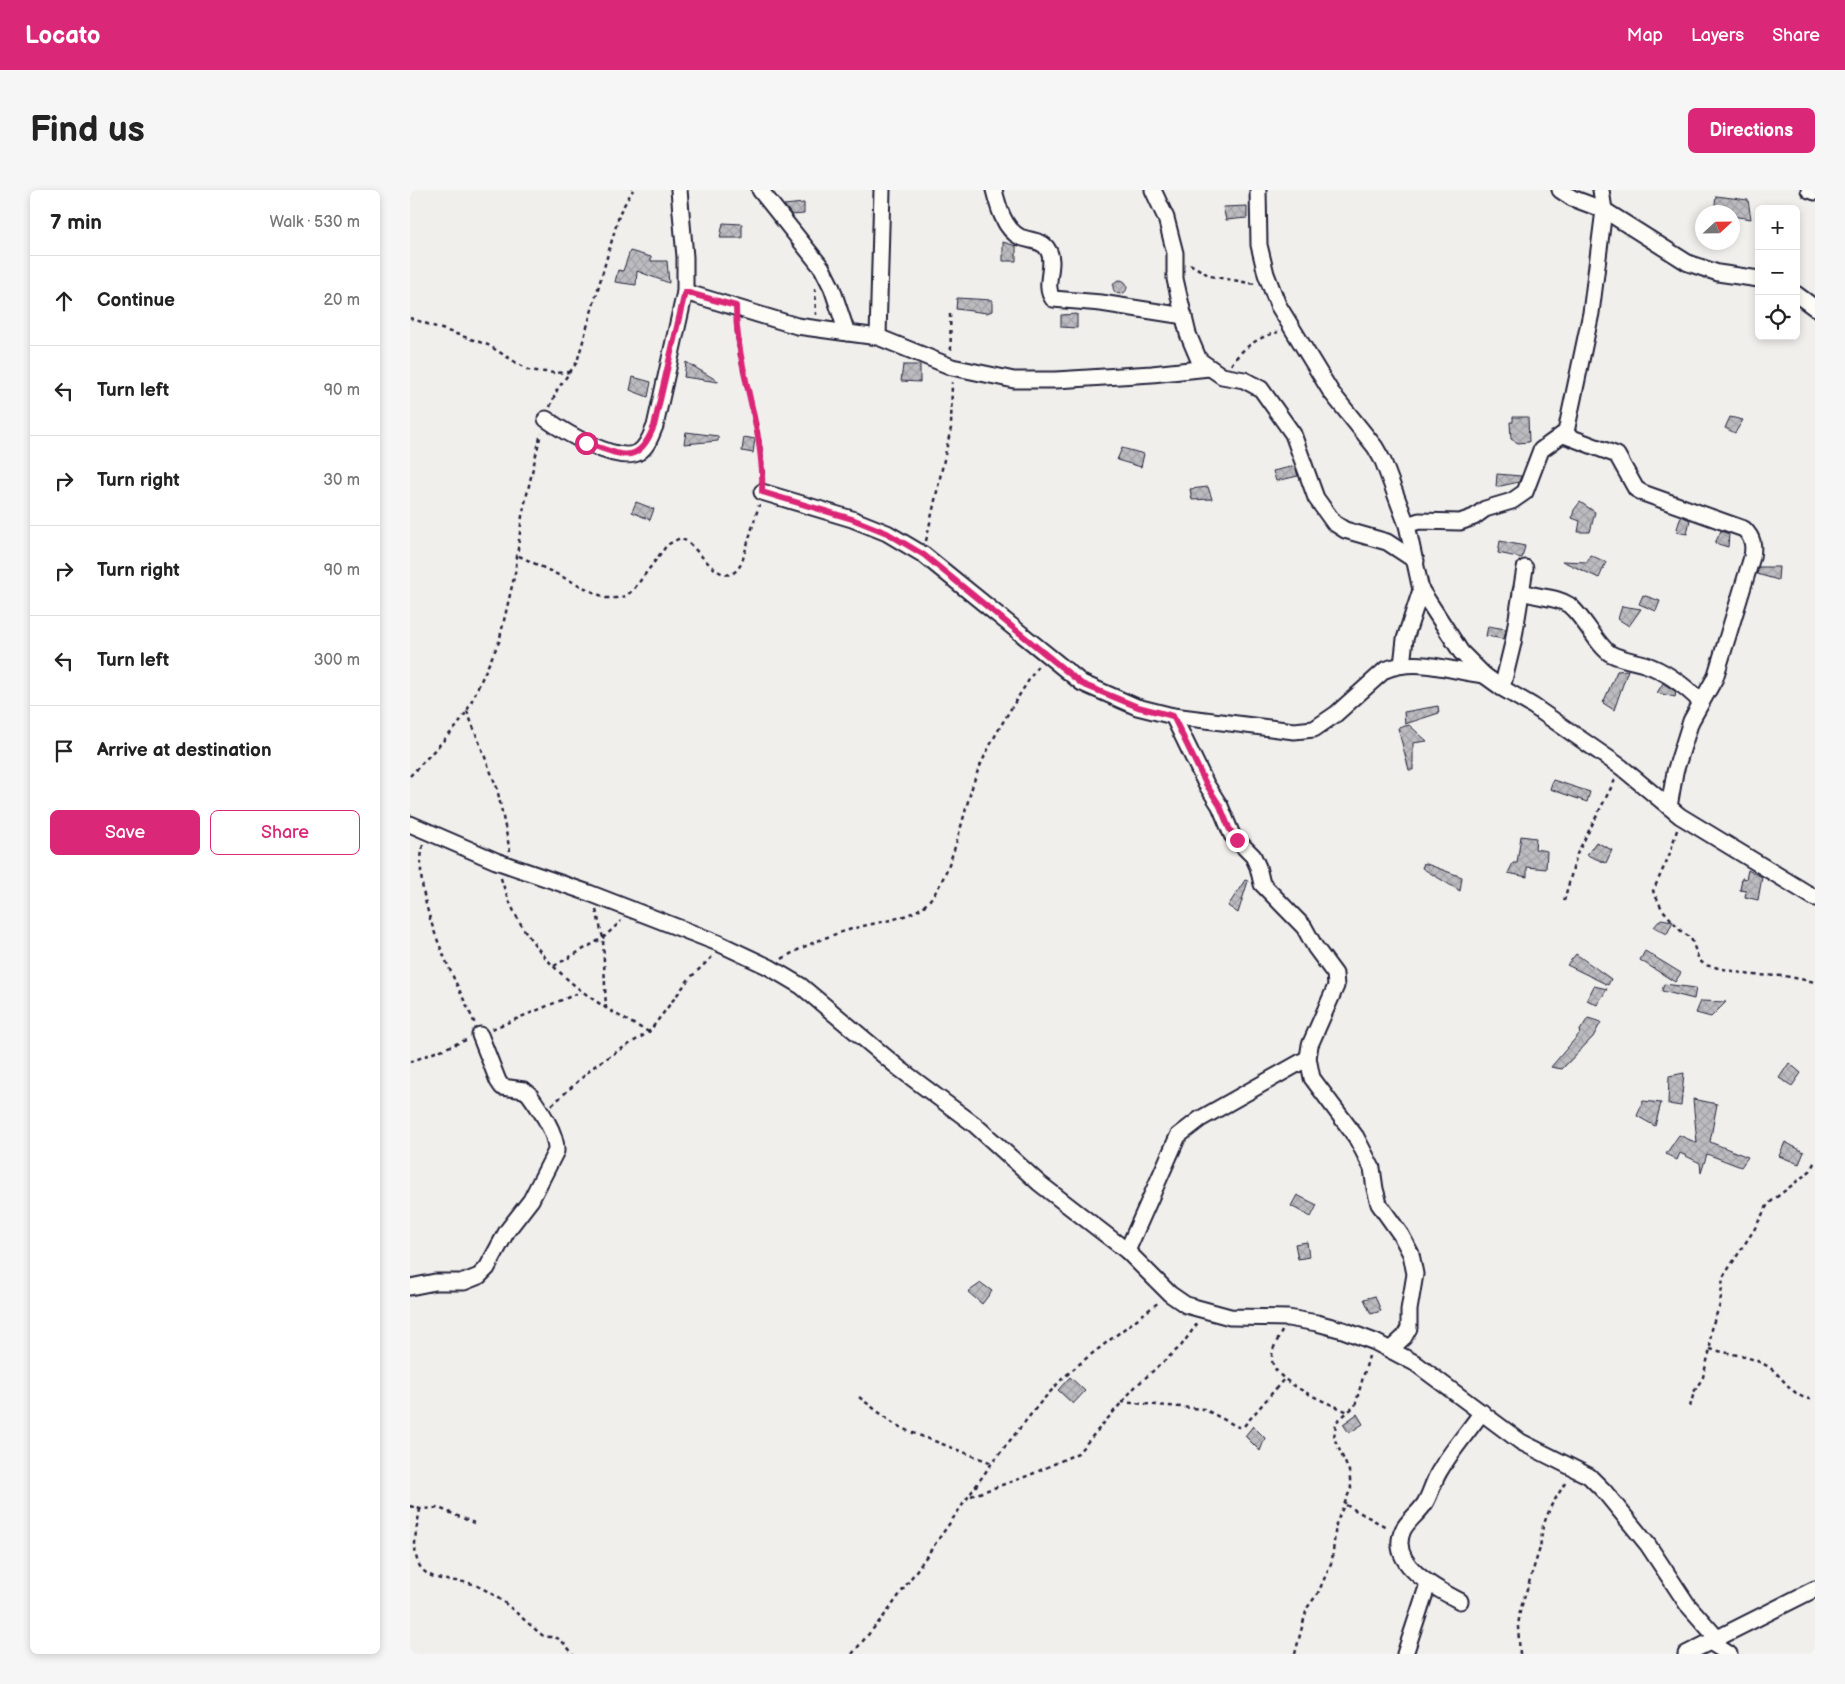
<!DOCTYPE html>
<html lang="en">
<head>
<meta charset="utf-8">
<style>
	:root { --surface:#fff; --page:#f6f6f6; --text:#222; --muted:#767676; --line:#e0e0e0; --accent:#db2777 }
	body { margin:0; font-family:"Balsamiq Sans",sans-serif; background:var(--page); color:var(--text) }
	.controls { position:absolute; right:15px; top:15px; display:grid; overflow:hidden; border-radius:8px; box-shadow:0 2px 8px #0003 }
	.controls button { width:45px; height:45px; display:grid; place-items:center; padding:0; border:0; border-bottom:1px solid var(--line); background:var(--surface); color:var(--text); font:25px sans-serif }
	.compass { position:absolute; left:1285px; top:15px; width:45px; height:45px; border-radius:50%; background:var(--surface); box-shadow:0 2px 8px #0003; rotate:68deg }
	.stop { position:absolute; width:15px; height:15px; margin:-11px; border:4px solid #db2777; border-radius:50%; background:#fff }
	.stop.end { background:#db2777; border-color:#fff; box-shadow:0 1px 5px #0008 }
	.list { margin:0; padding:0; list-style:none }
	h2 { display:flex; justify-content:space-between; align-items:center; height:65px; margin:0; padding:0 20px; font-size:21px }
	h2 small { font-size:16px; font-weight:400; color:var(--muted) }
	.list li { display:grid; grid-template-columns:32px 1fr auto; gap:15px; align-items:center; box-sizing:border-box; height:90px; padding:0 20px; border-top:1px solid var(--line) }
	.list b { display:block; font-size:19px; white-space:nowrap }
	.list em { font-size:16px; font-style:normal; color:var(--muted) }
	.actions { display:flex; gap:10px; padding:15px 20px }
	.actions a { flex:1; padding:11px 0; border:1px solid var(--accent); border-radius:8px; text-align:center; font-size:18px; color:var(--accent) }
	.actions .main { background:var(--accent); color:#fff }
	.icon { flex:none; width:28px; height:28px; fill:none; stroke:currentColor; stroke-width:2; stroke-linecap:round; stroke-linejoin:round }
	.map { position:relative; flex:none; width:1405px; height:1464px; overflow:hidden; border-radius:8px }
	header { display:flex; align-items:center; gap:30px; box-sizing:border-box; height:70px; padding:0 25px; background:var(--accent); color:#fff }
	header strong { font-size:24px }
	nav { display:flex; gap:28px; margin-inline-start:auto; font-size:18px }
	.intro { display:flex; align-items:center; justify-content:space-between; box-sizing:border-box; height:120px; padding:0 30px }
	h1 { margin:0; font-size:35px }
	.button { padding:12px 22px; border-radius:8px; background:var(--accent); color:#fff; font-size:18px; font-weight:700 }
	main { display:flex; gap:30px; padding:0 30px }
	aside { flex:1; background:var(--surface); border-radius:8px; box-shadow:0 2px 8px #0003 }
	.map>svg:first-child { display:block }
</style>
</head>
<body>
<header>
<strong>Locato</strong>
<nav><a>Map</a><a>Layers</a><a>Share</a></nav>
</header>
<div class="intro"><h1>Find us</h1><a class="button">Directions</a></div>
<main>
<aside>
<h2>7 min<small>Walk · 530 m</small></h2>
<ul class="list">
<li><svg class="icon" aria-label="ahead" viewBox="0 0 24 24"><path d="M12 20V5M6 11l6-6 6 6"/></svg><div><b>Continue</b></div><em>20 m</em></li>
<li><svg class="icon" aria-label="left" viewBox="0 0 24 24"><path d="M17 20v-9H6M10 6l-5 5 5 5"/></svg><div><b>Turn left</b></div><em>90 m</em></li>
<li><svg class="icon" aria-label="right" viewBox="0 0 24 24"><path d="M7 20v-9h11M14 6l5 5-5 5"/></svg><div><b>Turn right</b></div><em>30 m</em></li>
<li><svg class="icon" aria-label="right" viewBox="0 0 24 24"><path d="M7 20v-9h11M14 6l5 5-5 5"/></svg><div><b>Turn right</b></div><em>90 m</em></li>
<li><svg class="icon" aria-label="left" viewBox="0 0 24 24"><path d="M17 20v-9H6M10 6l-5 5 5 5"/></svg><div><b>Turn left</b></div><em>300 m</em></li>
<li><svg class="icon" aria-label="arrive" viewBox="0 0 24 24"><path d="M6 21V4h12l-3 4 3 4H6"/></svg><div><b>Arrive at destination</b></div></li>
</ul>
<div class="actions"><a class="main">Save</a><a>Share</a></div>
</aside>
<div class="map">
<svg width="1405" height="1464" viewBox="0 0 1405 1464">
	<defs>
		<pattern id="building-cross-hatch" width="8" height="8" patternUnits="userSpaceOnUse" patternTransform="scale(1.25)"><rect width="8" height="8" fill="#bcbcc0"/><path d="M0 0l8 8M0 8l8-8" fill="none" stroke="#a1a1a6"/></pattern>
	</defs>
	<rect width="100%" height="100%" fill="#f0efec"/>
	<filter id="ink" filterUnits="userSpaceOnUse"><feTurbulence type="fractalNoise" baseFrequency=".02" numOctaves="2"/><feDisplacementMap in="SourceGraphic" scale="10" xChannelSelector="R" yChannelSelector="G"/><feConvolveMatrix kernelMatrix="1 2 1 2 8 2 1 2 1" color-interpolation-filters="sRGB"/></filter>
	<g filter="url(#ink)">
		<g fill="url(#building-cross-hatch)" stroke="#22223b">
			<path d="M1306,6L1338,10L1341,29L1322,26V22H1304Z"/>
			<path d="M394,13V24L382,25L374,15Z"/>
			<path d="M837,16V28L816,30L813,17Z"/>
			<path d="M313,33L332,34V48H310Z"/>
			<path d="M593,52L606,56V71H593Z"/>
			<path d="M220,61L241,67V71H257L259,93L227,81L226,95L205,92L208,80L213,81Z"/>
			<circle cx="710" cy="97" r="7"/>
			<path d="M547,108L582,110V121L577,123L546,119Z"/>
			<path d="M667,124V138L651,137V125Z"/>
			<path d="M276,172L308,191V192L274,187Z"/>
			<path d="M493,175H510V192L491,191Z"/>
			<path d="M223,187L241,192L238,207L220,200Z"/>
			<path d="M1103,227H1118L1119,252L1108,253L1101,249L1100,232H1103Z"/>
			<path d="M1320,227L1333,230L1325,243L1315,238Z"/>
			<path d="M276,242L308,246V251L274,254Z"/>
			<path d="M334,247L345,249L343,263L332,261Z"/>
			<path d="M712,258L734,264L731,277L707,270Z"/>
			<path d="M885,276L888,286L866,291L863,281Z"/>
			<path d="M1087,284L1111,286L1109,292L1086,297Z"/>
			<path d="M798,297L802,309L782,310L780,299Z"/>
			<path d="M226,312L244,319L240,330L222,322Z"/>
			<path d="M1170,312L1185,322L1180,342H1168L1170,331L1162,328L1164,320Z"/>
			<path d="M1271,326L1280,330L1277,344L1266,342Z"/>
			<path d="M1311,341L1319,344L1318,357L1305,353Z"/>
			<path d="M1090,351L1115,356L1112,368L1088,363Z"/>
			<path d="M1180,365L1196,372L1189,388L1152,371L1177,372Z"/>
			<path d="M1349,377H1369L1368,390L1347,384Z"/>
			<path d="M1233,405L1250,411L1246,421L1229,414Z"/>
			<path d="M1212,416L1231,419L1219,436L1208,429Z"/>
			<path d="M1078,436L1096,439L1094,449L1076,446Z"/>
			<path d="M1218,480L1204,520L1193,513L1207,481Z"/>
			<path d="M1253,493L1266,502L1265,507L1247,503Z"/>
			<path d="M1028,516L1029,523L995,534L994,522Z"/>
			<path d="M999,535L1017,551L1003,553V580H999L988,538Z"/>
			<path d="M1143,590L1180,602L1177,612L1140,599Z"/>
			<path d="M1111,646L1126,648L1125,659L1137,661L1136,679L1117,677V687L1098,683L1103,673H1107Z"/>
			<path d="M1186,652L1202,660L1196,673L1177,665Z"/>
			<path d="M1014,673L1052,687L1050,701L1012,678Z"/>
			<path d="M1338,680L1352,687L1348,710L1335,707L1336,701L1330,700L1332,688L1336,689Z"/>
			<path d="M835,690L838,691L828,723L818,716Z"/>
			<path d="M1251,729L1263,731L1257,744L1244,737Z"/>
			<path d="M1235,761L1271,783L1265,792L1230,770Z"/>
			<path d="M1166,764L1201,789L1198,795L1157,775Z"/>
			<path d="M1254,794L1286,798L1284,809L1252,801Z"/>
			<path d="M1184,796L1197,799L1187,815L1177,810Z"/>
			<path d="M1291,811L1316,812L1301,827L1286,823Z"/>
			<path d="M1178,828L1191,832L1183,847L1152,879L1141,877L1170,843L1169,842Z"/>
			<path d="M1379,873L1391,883L1382,896L1369,888Z"/>
			<path d="M1274,883L1271,916L1258,914L1259,886Z"/>
			<path d="M1283,909L1307,914L1300,952L1338,967L1331,977L1297,964L1291,983L1290,973L1270,963L1267,970L1256,964L1269,945L1287,953Z"/>
			<path d="M1233,911L1251,913L1245,936L1227,926Z"/>
			<path d="M1375,952L1394,962L1389,974L1369,966Z"/>
			<path d="M887,1005L907,1015L901,1027L881,1016Z"/>
			<path d="M897,1052L899,1067L888,1069L885,1054Z"/>
			<path d="M571,1093L582,1101L572,1114L558,1102Z"/>
			<path d="M965,1106L971,1121L961,1124L954,1109Z"/>
			<path d="M660,1187L675,1201L663,1214L648,1200Z"/>
			<path d="M947,1224L953,1234L939,1243L933,1234Z"/>
			<path d="M843,1236L855,1248L850,1261L835,1246Z"/>
		</g>
		<g fill="none" stroke-linecap="round" stroke-linejoin="round">
			<g stroke="#22223b" stroke-width="19">
				<g id="minor">
					<path d="M350,0L412,78L422,98L437,143"/>
					<path d="M584,0C588,16 594,39 610,47C620,51 633,50 638,60C647,74 632,95 643,109L691,113L774,126"/>
					<path d="M743,0L756,28L765,63V89L771,115L778,144L789,170L812,186L834,190L851,199L883,244L906,308L924,333L935,340L977,352L1006,371"/>
					<path d="M848,0L849,55L856,84L868,115L921,202L965,257L973,271L997,335L1011,400L1051,462L1074,485L1092,498L1123,516L1211,577L1270,626L1405,708"/>
					<path d="M1150,0L1162,8L1194,20L1278,73L1308,83L1349,89"/>
					<path d="M1399,0L1405,2"/>
					<path d="M275,102L387,136L468,147L542,177L604,190H646L742,184L799,178"/>
					<path d="M1386,104L1405,118"/>
					<path d="M468,147L472,0"/>
					<path d="M136,229C153,241 208,275 229,262C238,256 241,245 245,236L275,102V67L269,0"/>
					<path d="M1154,245L1207,265L1226,299L1233,303L1334,339C1343,348 1344,355 1342,367L1305,488L1281,531L1265,582L1259,617"/>
					<path d="M352,302L442,329L477,343L514,365L672,493L727,517L763,526L884,541L904,539L926,524L975,480C1007,467 1041,481 1074,485"/>
					<path d="M997,335L1009,331L1050,332L1064,327L1075,319L1102,311L1115,302L1131,260L1156,242L1181,123L1194,20L1191,0"/>
					<path d="M1111,401C1126,408 1146,406 1159,415C1174,427 1189,458 1201,464C1211,469 1223,471 1234,474C1256,481 1275,496 1291,512"/>
					<path d="M992,475L995,449L1011,400"/>
					<path d="M1092,498L1103,453L1115,378"/>
					<path d="M763,526L796,594L810,616L822,645L843,666L848,677L852,694L894,737L905,757L925,784L926,796L900,855L898,868L902,888L946,947L962,978L965,999L969,1014L991,1045L1001,1064L1005,1084L999,1120V1138L994,1147L981,1159"/>
					<path d="M0,634L86,671L179,703L308,753L359,777L391,796L490,879L565,935L629,993L717,1061L760,1104L776,1115L820,1127L878,1128L907,1133L933,1140L965,1152L1005,1173L1111,1252L1179,1286L1194,1301L1238,1355L1277,1414L1307,1448"/>
					<path d="M717,1061L768,946L790,929L898,868"/>
					<path d="M0,1097L25,1092H54L69,1086L77,1078L97,1041L121,1010L146,961C147,943 129,918 119,904L114,900L92,897L88,891L70,845"/>
					<path d="M1050,1411C1027,1399 977,1374 993,1340C998,1330 1009,1323 1015,1313C1021,1303 1023,1292 1029,1282C1041,1261 1058,1242 1072,1222"/>
					<path d="M1300,1452L1319,1464"/>
					<path d="M995,1464L1018,1394"/>
					<path d="M1276,1464L1405,1399"/>
				</g>
			</g>
			<g stroke="#22223b" stroke-width="2.5" stroke-dasharray="4 4" stroke-linecap="butt">
				<path d="M780,74L800,86L845,94"/>
				<path d="M405,98L406,125"/>
				<path d="M540,124L541,162"/>
				<path d="M0,128L78,155L118,180L144,183L161,182"/>
				<path d="M326,131C326,185 355,235 353,290"/>
				<path d="M821,175C833,157 847,148 868,142"/>
				<path d="M140,217L147,200L167,172L210,22L223,0"/>
				<path d="M516,351L541,238L542,192"/>
				<path d="M109,366L196,408H207L216,406L224,399L257,355L270,348C288,353 314,409 332,372L349,315"/>
				<path d="M57,521L87,598L100,661"/>
				<path d="M0,586L48,535L57,521L89,452L105,383L112,326L131,243"/>
				<path d="M1267,640L1259,666L1243,701L1252,719L1271,741L1281,748L1289,770L1295,775L1341,785L1375,786L1405,792"/>
				<path d="M13,655C1,711 43,784 65,834"/>
				<path d="M91,688C113,763 171,808 239,842"/>
				<path d="M1154,711L1167,664L1205,590"/>
				<path d="M186,720L193,748L196,820"/>
				<path d="M372,769C396,754 423,744 449,737C468,732 490,730 508,720C541,702 553,618 567,583C583,545 607,509 629,474"/>
				<path d="M144,776L193,748L211,731"/>
				<path d="M82,839L171,802"/>
				<path d="M0,872L56,850"/>
				<path d="M142,915L187,874L239,842L279,789L303,766"/>
				<path d="M872,1141C868,1150 861,1159 862,1170C864,1193 919,1213 938,1222"/>
				<path d="M1300,1159C1319,1164 1342,1166 1359,1177C1374,1187 1384,1211 1405,1209"/>
				<path d="M449,1207L484,1234L498,1241L582,1273"/>
				<path d="M711,1212L794,1219L828,1237L834,1236L874,1189"/>
				<path d="M1280,1217L1284,1202L1293,1187L1300,1159L1301,1139L1310,1115L1313,1087L1344,1040L1358,1014L1400,981L1405,971"/>
				<path d="M561,1306L620,1285L668,1263L725,1197L771,1156L789,1131"/>
				<path d="M936,1315L978,1338"/>
				<path d="M0,1316L10,1319L29,1318L64,1333"/>
				<path d="M10,1319C7,1337 0,1362 11,1378C24,1394 48,1388 65,1395C90,1405 111,1428 132,1445C137,1448 142,1446 147,1448C153,1451 159,1459 163,1464"/>
				<path d="M442,1464L478,1421L582,1273L630,1213L652,1189L674,1170L749,1112"/>
				<path d="M885,1464L897,1418L908,1403L922,1371L926,1334L941,1298L939,1281L924,1248L926,1232L945,1216L959,1166"/>
				<path d="M1110,1464L1108,1437L1110,1421L1130,1358L1133,1336L1141,1316L1157,1290"/>
			</g>
			<use href="#minor" stroke="#fdfcf7" stroke-width="15"/>
		</g>
	</g>
	<g fill="none" stroke-linecap="round" stroke-linejoin="round" filter="url(#ink)">
		<path stroke="#db2777" stroke-width="6" d="M176,253C212,265 228,277 244,236L275,102L326,116C326,180 355,238 352,302L442,329L477,343L514,365L672,494L728,517L763,526L796,594L810,616L819,638L827,650"/>
	</g>
</svg>
<div class="controls">
<button>+</button>
<button>−</button>
<button><svg class="icon" aria-label="locate" viewBox="0 0 24 24"><circle cx="12" cy="12" r="6"/><path d="M12 2v4M12 18v4M2 12h4M18 12h4"/></svg></button>
</div>
<svg class="compass" viewBox="-18 -18 36 36"><path d="M0-13l5 13h-10z" fill="#e53935"/><path d="M0 13l5-13h-10z" fill="#767676"/></svg>
<div class="stop" style="left:176px;top:253px"></div>
<div class="stop end" style="left:827px;top:650px"></div>
</div>
</main>
</body>
</html>
